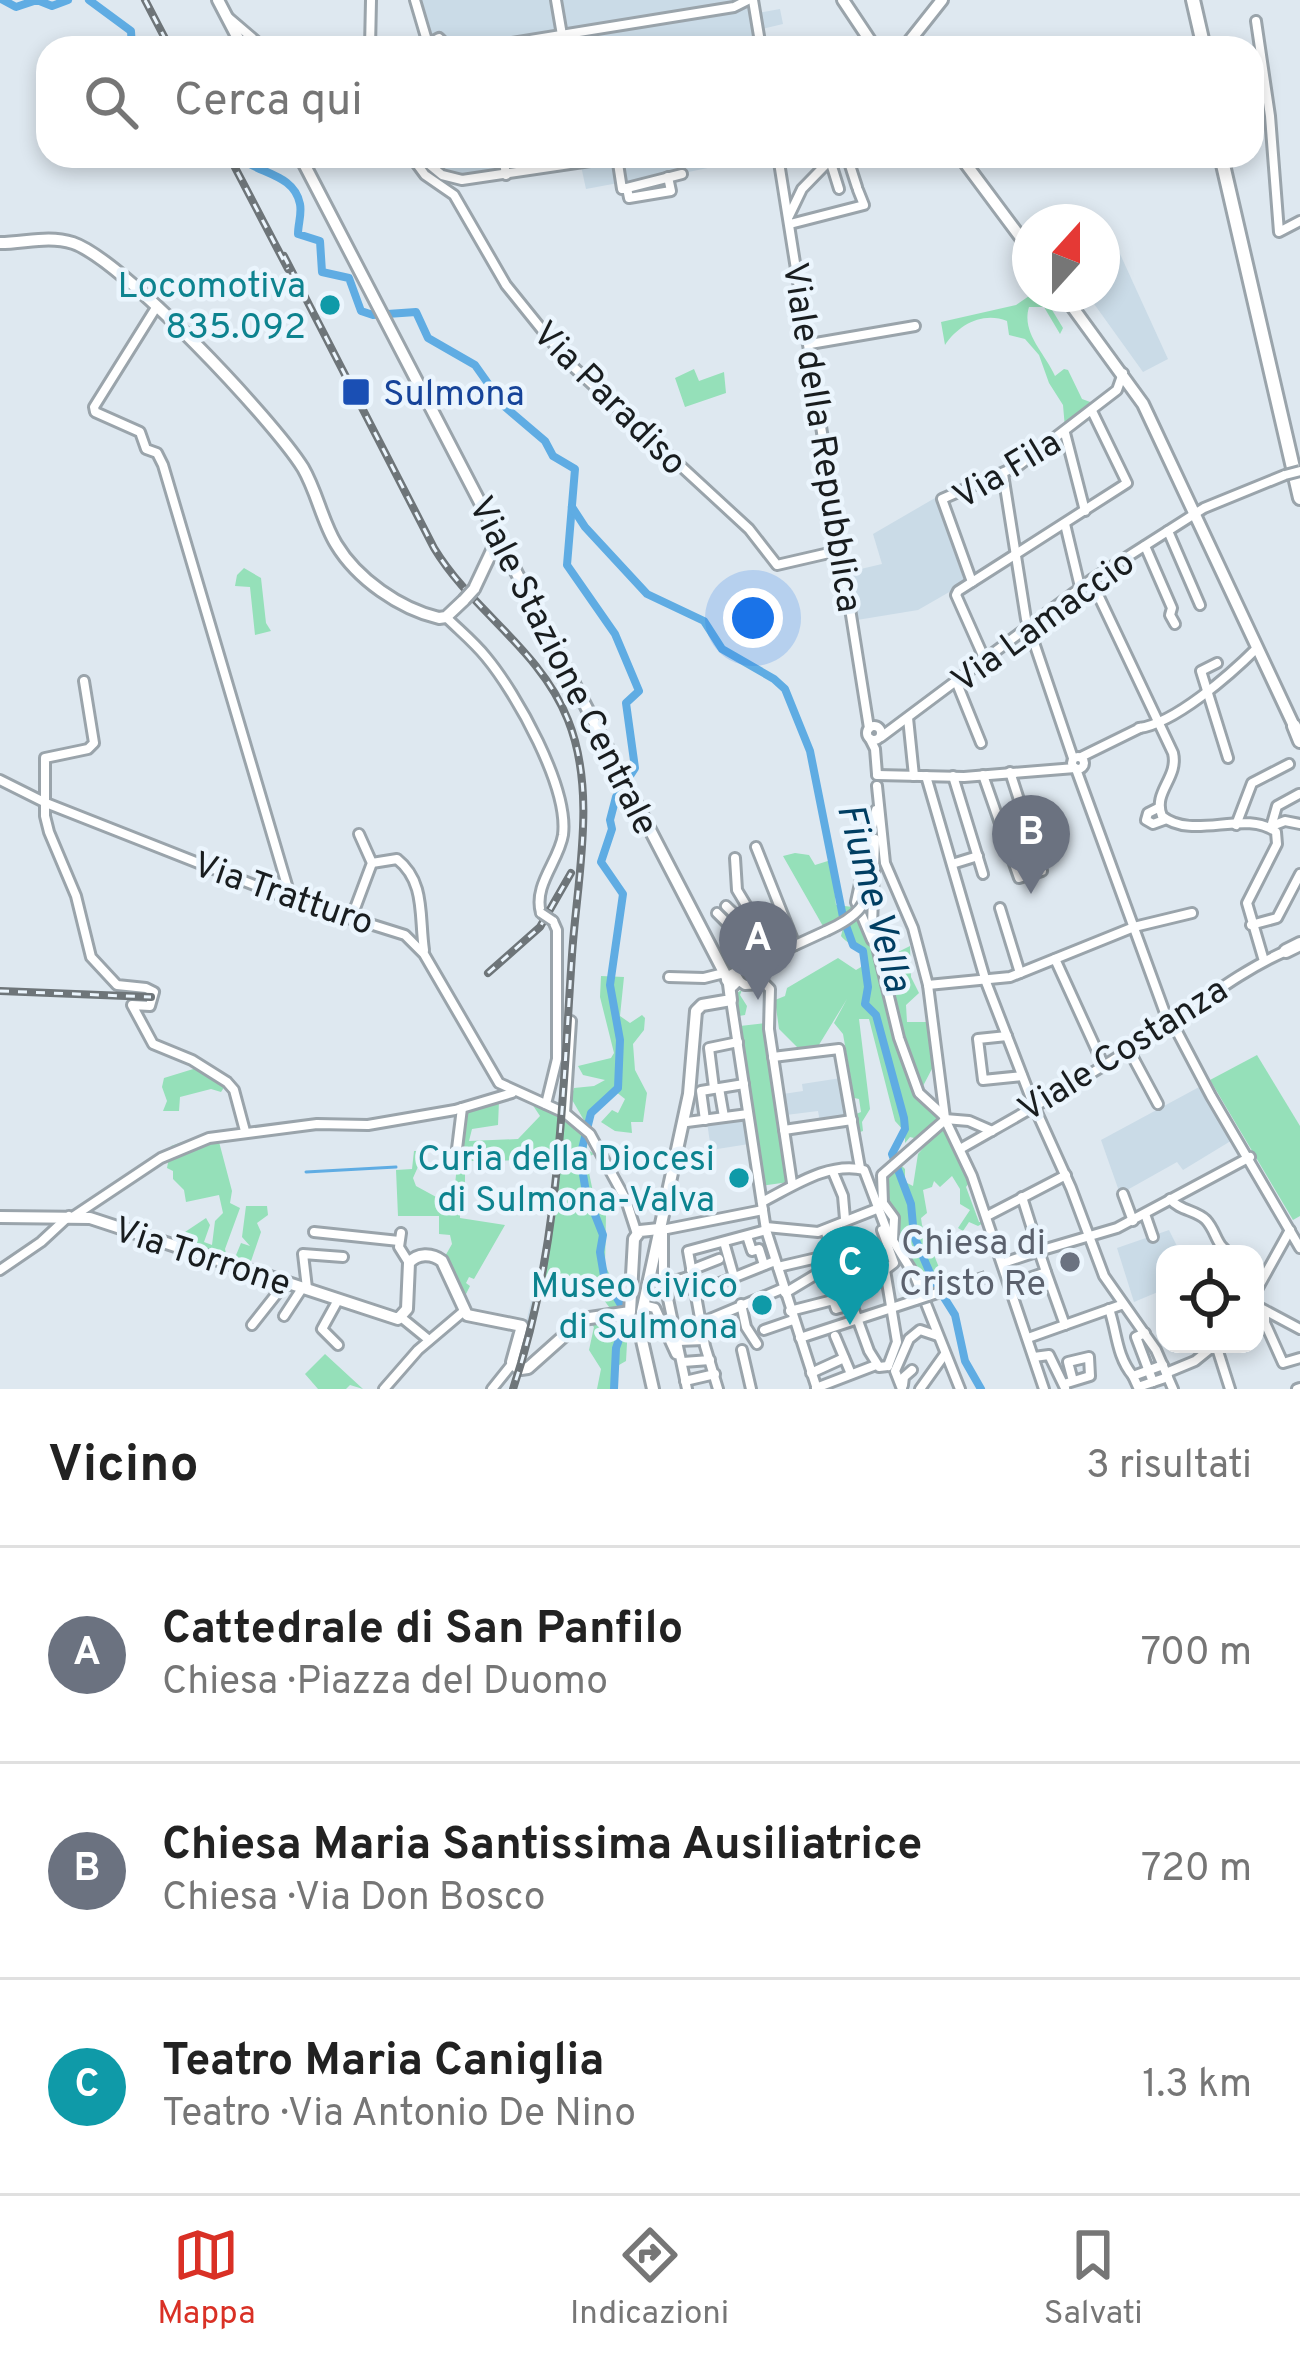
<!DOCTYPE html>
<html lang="it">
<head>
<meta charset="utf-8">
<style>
	:root { --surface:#fff; --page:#f6f6f6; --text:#222; --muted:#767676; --line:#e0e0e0; --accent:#d93025 }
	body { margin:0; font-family:Overpass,sans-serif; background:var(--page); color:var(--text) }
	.controls { position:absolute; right:36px; bottom:36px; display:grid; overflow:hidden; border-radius:24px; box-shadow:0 6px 18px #0003 }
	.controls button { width:108px; height:108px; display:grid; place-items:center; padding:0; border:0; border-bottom:3px solid var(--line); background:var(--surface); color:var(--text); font:60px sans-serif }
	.compass { position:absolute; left:1012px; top:204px; width:108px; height:108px; border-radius:50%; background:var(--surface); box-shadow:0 6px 18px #0003; rotate:21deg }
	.you { position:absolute; left:753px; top:618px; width:42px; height:42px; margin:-30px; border:9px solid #fff; border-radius:50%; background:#1a73e8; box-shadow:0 0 0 18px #1a73e833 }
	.badge { display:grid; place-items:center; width:78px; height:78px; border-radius:50%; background:var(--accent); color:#fff; font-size:39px; font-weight:700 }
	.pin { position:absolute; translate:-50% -99px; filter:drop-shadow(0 3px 6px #0008) }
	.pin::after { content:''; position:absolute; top:63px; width:42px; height:36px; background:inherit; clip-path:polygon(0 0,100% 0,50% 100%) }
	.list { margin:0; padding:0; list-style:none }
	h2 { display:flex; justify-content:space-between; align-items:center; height:156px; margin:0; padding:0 48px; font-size:51px }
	h2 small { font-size:39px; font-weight:400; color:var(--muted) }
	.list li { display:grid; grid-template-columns:78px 1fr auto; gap:36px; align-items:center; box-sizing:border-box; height:216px; padding:0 48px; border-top:3px solid var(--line) }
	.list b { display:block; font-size:45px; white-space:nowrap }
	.list p { margin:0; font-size:39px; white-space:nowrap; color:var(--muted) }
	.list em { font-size:39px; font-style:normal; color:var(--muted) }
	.icon { flex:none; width:66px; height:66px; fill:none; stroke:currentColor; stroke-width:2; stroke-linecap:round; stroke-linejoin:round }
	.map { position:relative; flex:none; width:1300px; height:1389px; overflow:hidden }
	.search { position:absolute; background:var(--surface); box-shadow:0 6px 18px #0003; left:36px; right:36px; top:36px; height:132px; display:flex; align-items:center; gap:30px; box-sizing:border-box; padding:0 42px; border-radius:36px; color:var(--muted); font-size:45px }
	.sheet { height:804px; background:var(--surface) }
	nav { display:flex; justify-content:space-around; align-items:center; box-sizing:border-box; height:168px; border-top:3px solid var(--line); background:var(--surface); font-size:33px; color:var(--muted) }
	nav a { display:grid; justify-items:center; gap:6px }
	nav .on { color:var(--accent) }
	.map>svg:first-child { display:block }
</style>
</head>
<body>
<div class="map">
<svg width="1300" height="1389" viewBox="0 0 1300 1389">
	<rect width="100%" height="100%" fill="#dee8f0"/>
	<g fill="#cadbe7">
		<path d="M413,0H755L757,13L780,9L783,24L762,29L764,48H420Z"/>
		<path d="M435,156H766L620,186L618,183L586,189L581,166L473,184L448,183L439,179Z"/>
		<path d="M1115,243L1168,359L1143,372L1087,294H1102V248Z"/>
		<path d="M935,498L965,583L918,610L857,620L848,572L882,564L873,534Z"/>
		<path d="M841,1078L848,1118L820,1122L818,1111L786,1115L783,1094L803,1091L802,1084Z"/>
		<path d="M1201,1086L1234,1139L1183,1170L1177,1162L1120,1194L1101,1140Z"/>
		<path d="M559,1115H562L560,1158L551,1233L523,1363L514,1389H510L548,1232Z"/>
		<path d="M745,1116L749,1144L711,1150L707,1122Z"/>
		<path d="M1169,1230L1181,1254H1165V1289L1134,1302L1117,1248Z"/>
	</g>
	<g fill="#95e0b9">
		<path d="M1032,294L1043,295L1063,328L1060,334L1044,307H1029C1021,333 1045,353 1055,376L1064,369L1068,370L1082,399L1093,403L1065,428L1063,405L1049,383L1039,355L1025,339L1009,335L1007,321C983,311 958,325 945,345L941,322L1016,305Z"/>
		<path d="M694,369L699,381L724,372L726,393L685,407L675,378Z"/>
		<path d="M244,568L261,578L266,623L271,631L255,635L250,587L235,586L237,575Z"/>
		<path d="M795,853L809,855L815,865L831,860L836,905L853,907L855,912L824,928L783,856Z"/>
		<path d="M859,918L880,955L890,956L910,946L911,977L919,993L906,1005L907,1022H930L935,1063L923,1086L919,1087L901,1048L913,1087L940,1117L918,1139L910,1137L905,1143V1132L895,1121L869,1019H859L870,1109L862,1122L863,1131L860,1132L856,1114L861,1112L859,1099L854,1098L843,1034L834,1023L847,999L817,1048L800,1050L779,1029L775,1000L785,996L787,988L838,958L856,970L861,967C866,948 850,947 841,936L843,928Z"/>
		<path d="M601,976L624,977L620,1016L630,1023L642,1015L645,1018L644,1030L633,1044L635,1070L647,1093L643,1122H631L632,1133L615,1131L601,1122L612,1110L618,1113L625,1099L615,1091L590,1112L585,1122L571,1098L574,1088L594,1086L605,1080L583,1075L578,1066L611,1058L614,1053L600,997Z"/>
		<path d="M742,990L740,995L747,1006L745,1015L739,1016L740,1026L766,1023L789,1182L761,1186L733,995Z"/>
		<path d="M1257,1055L1300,1126V1216L1293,1220L1210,1080Z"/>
		<path d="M203,1066L227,1083L221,1092L211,1089L180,1097L179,1111H163L167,1101L162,1087L164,1078Z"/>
		<path d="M499,1101L498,1125L472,1129L469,1141L518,1139L540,1116L532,1104L538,1102L560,1110L556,1160L465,1161V1184L454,1194L463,1109Z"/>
		<path d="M563,1113L587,1134V1149L594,1154L586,1158L593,1192L606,1215L605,1265L627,1310L612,1311L593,1285L583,1294L572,1289L559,1291L541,1281L551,1232Z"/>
		<path d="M946,1122L971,1180L966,1187L979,1222H985L978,1226L969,1222L963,1231L958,1228L970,1210L960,1204V1189L952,1176L940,1187L934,1181L932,1187L923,1190L927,1213L921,1218L922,1225L946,1285L926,1292C904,1255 886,1221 884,1177L899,1163L905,1169V1182L913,1186L918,1154Z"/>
		<path d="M202,1135L218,1138L232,1191L230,1203L240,1208L225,1249L227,1258L234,1260L241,1243L250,1246L242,1237L246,1206H267L268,1215L257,1223L261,1232L249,1267L170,1242L206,1218L210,1225L204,1242L212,1245L215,1221L223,1213L219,1195L186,1202L184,1190L173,1179V1171L167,1168L171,1146Z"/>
		<path d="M414,1151H425L413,1178L416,1186L460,1210V1218L505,1225L474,1279L469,1277L466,1283L470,1286L464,1298L444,1258L452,1244L450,1235L439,1234V1216H398L396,1170L412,1169Z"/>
		<path d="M634,1313L639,1316V1324L628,1326L626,1361L619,1365L615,1389H597L601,1369L589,1350L594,1327L587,1320L606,1317L601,1332L613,1335L621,1326V1315Z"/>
		<path d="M325,1354L363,1389L350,1385L346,1389H318L305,1374Z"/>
	</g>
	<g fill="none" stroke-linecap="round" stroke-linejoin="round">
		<path stroke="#5face3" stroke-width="3" d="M306,1172L396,1167"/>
		<g stroke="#5face3" stroke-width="8">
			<path d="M3,0L16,7L37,0L52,6L68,0"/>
			<path d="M89,0L131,31L132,48"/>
			<path d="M238,156C257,174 294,173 300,204C302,214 298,224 298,234L320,241L322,272L349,278L361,311L373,315L416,312L428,338L475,365L504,406L545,441L553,456L575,469L567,565L615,634L639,691L626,703L635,768L616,797L610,820L612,829L601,862L623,894L610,985L620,1040L618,1088L591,1113L580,1157L586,1192L603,1235L600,1252L604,1276L624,1310V1326L616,1348L614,1389"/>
			<path d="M572,507L585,527L647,594L704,621L722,649L774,679L785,689L810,751L843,917L853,945L863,951L868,987L865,1004L876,1015L904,1118L905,1129L892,1154L911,1204L914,1236L933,1280L955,1315L965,1361L981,1389"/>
		</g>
		<g stroke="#9aa4ab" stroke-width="14">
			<g id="minor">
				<path d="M415,0L428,44"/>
				<path d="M556,0L562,35"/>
				<path d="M753,0L761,48"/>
				<path d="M229,18L264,48"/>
				<path d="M1256,21L1270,116L1279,232L1300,221"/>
				<path d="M428,44L439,38L449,48"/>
				<path d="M370,48L371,0"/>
				<path d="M480,48L734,7L748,0"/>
				<path d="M411,156L425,175L454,195L506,285L568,362L749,529L777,565L842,550"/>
				<path d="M419,156L442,175L462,180L624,156"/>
				<path d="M503,156L506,175"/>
				<path d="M778,156L869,728"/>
				<path d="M847,156L857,187"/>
				<path d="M617,157L622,189L627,188L629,198L671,191L668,177"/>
				<path d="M830,160L839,189"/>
				<path d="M627,188L682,174"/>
				<path d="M789,216L802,189L834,156"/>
				<path d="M790,224L864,205L858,190"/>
				<path d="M157,306L94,407L95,412L140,432L146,449L157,453L163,465L289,892L287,898"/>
				<path d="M810,344L915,326"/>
				<path d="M1065,433L1085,511"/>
				<path d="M1003,474L1026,619L1073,758"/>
				<path d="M1065,524L1080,587"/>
				<path d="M1168,531L1200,605"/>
				<path d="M1145,546L1172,608L1170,615L1175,624"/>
				<path d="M1091,580L1173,753C1179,778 1152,792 1162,816C1193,841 1245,809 1276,832L1277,844L1247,903L1264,961"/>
				<path d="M972,582L942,499L1018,466L1117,390L1123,373"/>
				<path d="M446,617C459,630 474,642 486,657C516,693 569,787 563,835C559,861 533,885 541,913"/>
				<path d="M985,660L956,595L958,591L1127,483L1092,411"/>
				<path d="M1217,663L1201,671L1228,758"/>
				<path d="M84,681L94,743L88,749L45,758V816L49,832L76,896L91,957L117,985L146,988L154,992L150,1006L132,1005L153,1044L192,1060L227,1082L234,1090L245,1131"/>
				<path d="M956,681L981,743"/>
				<path d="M908,718L914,776"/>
				<circle cx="874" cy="733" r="7"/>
				<path d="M1139,728C1174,724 1231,674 1257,648"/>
				<path d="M881,737L1091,580L1204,508L1285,475"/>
				<path d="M870,739L875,749L877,774"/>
				<circle cx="1078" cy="763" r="6"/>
				<path d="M1081,757L1140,728"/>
				<path d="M1076,769L1169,1024"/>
				<path d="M877,775L964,777L1075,768"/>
				<path d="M983,775L1019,878L1042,871L1010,772"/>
				<path d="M926,776L986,982L1034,1106L1071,1188L1104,1276L1156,1350L1173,1389"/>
				<path d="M953,776L983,874"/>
				<path d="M0,780L46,803L287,898L405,935L424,954L499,1083L565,1113L590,1134L626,1200L637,1234"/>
				<path d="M877,786L885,863L913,928L928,985L945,1118"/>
				<path d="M1158,808L1148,813L1146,820L1153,824L1164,820"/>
				<path d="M1236,825L1252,783L1289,764"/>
				<path d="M1272,826L1285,821L1300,824"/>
				<path d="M1271,827L1277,806L1299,794"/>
				<path d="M1005,836L1028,828"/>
				<path d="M875,839L872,926L899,1038L919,1093L943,1115L972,1176L1044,1389"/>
				<path d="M756,847L795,945"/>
				<path d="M735,858L737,890L758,925L752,931L755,940L749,945"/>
				<path d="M372,863L397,859C426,882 419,917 424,950"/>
				<path d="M952,864L978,856"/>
				<path d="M726,906L752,931"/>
				<path d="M1000,908L1020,973"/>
				<path d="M717,913L749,945L758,960"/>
				<path d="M351,919L372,863L359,834"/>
				<path d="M1251,925L1277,918L1300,874"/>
				<path d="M872,940L856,902L876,810"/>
				<path d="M1055,959L1103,1064"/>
				<path d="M732,974L826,931"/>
				<path d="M669,977L704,978L724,973"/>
				<path d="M738,980L745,985L765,984L770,989L769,1029L792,1183"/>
				<path d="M928,985L1010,977L1134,927L1192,913"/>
				<path d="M731,1000L766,1230L817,1389"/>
				<path d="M1172,1022L1211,1096L1300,1248"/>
				<path d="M1007,1036L978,1039L983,1080L1022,1076"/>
				<path d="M1129,1050L1158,1104"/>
				<path d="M773,1057L839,1049L860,1168"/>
				<path d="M714,1088L709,1048L738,1042"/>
				<path d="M719,1088L724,1117"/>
				<path d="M546,1104L557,1059V930L553,921"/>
				<path d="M565,1113L571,1021"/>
				<path d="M945,1119L969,1121L992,1131"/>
				<path d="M705,1120L701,1091L744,1084"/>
				<path d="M687,1122L748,1114"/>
				<path d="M784,1130L852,1120"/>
				<path d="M960,1149C1025,1112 1090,1076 1152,1035C1198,1006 1236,973 1286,951"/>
				<path d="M456,1157L462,1108"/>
				<path d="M833,1172L843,1196L845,1219"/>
				<path d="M1123,1194L1133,1221"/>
				<path d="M1022,1197L1039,1251L1117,1228L1250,1157"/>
				<path d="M1170,1199C1180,1211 1196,1210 1206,1220C1217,1232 1215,1245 1231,1254"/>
				<path d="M762,1202C792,1187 829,1161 864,1170L887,1231L915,1276L960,1389"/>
				<path d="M1145,1214L1153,1237"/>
				<path d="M74,1216L161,1158L209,1138L317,1124L368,1125L455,1110L512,1093"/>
				<path d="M987,1216L1066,1175"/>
				<path d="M766,1227L818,1232L874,1210"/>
				<path d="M667,1229L763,1210"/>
				<path d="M663,1230V1275L687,1389"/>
				<path d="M825,1230L869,1351L879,1367L888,1366"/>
				<path d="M314,1232L399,1241"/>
				<path d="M401,1233L399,1247L409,1263"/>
				<path d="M747,1236L752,1251L759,1249L764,1265"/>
				<path d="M893,1240L894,1218L883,1203L882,1175L945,1120"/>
				<path d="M724,1242L734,1277"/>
				<path d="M1003,1263L1039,1251L1046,1272L1010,1285"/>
				<path d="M778,1267L834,1254"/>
				<path d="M0,1270L41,1242L69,1216"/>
				<path d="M691,1270L719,1259"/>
				<path d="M885,1270L897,1342L888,1366"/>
				<path d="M1046,1272L1065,1325"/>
				<path d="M845,1276L885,1270L894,1263L882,1230"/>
				<path d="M307,1288L303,1254L343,1257"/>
				<path d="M671,1288L674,1281L692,1276"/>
				<path d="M695,1293L775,1261"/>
				<path d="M785,1293L825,1269L821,1258"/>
				<path d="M1255,1293L1290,1230"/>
				<path d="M741,1304L746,1327L757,1344"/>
				<path d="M643,1305L655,1308L676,1354"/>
				<path d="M1255,1305L1300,1329"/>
				<path d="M1109,1309C1117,1331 1116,1356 1133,1376"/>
				<path d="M790,1311L833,1300L836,1309L853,1304"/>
				<path d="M1265,1311V1323L1283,1363L1300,1358"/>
				<path d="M284,1316L303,1287"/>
				<path d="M402,1318L429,1340"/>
				<path d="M703,1322L784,1288"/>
				<path d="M252,1325L286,1282"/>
				<path d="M764,1330L793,1320"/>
				<path d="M676,1332L704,1328"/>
				<path d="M1145,1333L1136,1337L1153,1382"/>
				<path d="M835,1336L851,1374"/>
				<path d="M800,1338L916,1300"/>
				<path d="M1028,1338L1121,1305"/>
				<path d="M678,1341L704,1340"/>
				<path d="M338,1345L322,1329L338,1300"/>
				<path d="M1216,1345L1230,1389"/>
				<path d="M742,1350L751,1389"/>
				<path d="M1034,1357L1049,1355L1065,1388"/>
				<path d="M683,1362L710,1360"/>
				<path d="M1163,1365L1133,1376L1138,1387L1168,1377"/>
				<path d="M811,1373L844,1358"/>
				<path d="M1166,1373L1195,1361L1216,1344"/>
				<path d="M685,1381L715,1374"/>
				<path d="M1064,1384L1090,1376L1089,1357L1068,1362L1073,1381"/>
				<path d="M903,1385L904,1377L912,1370"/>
				<path d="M816,1388L876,1365"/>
				<path d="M384,1389L418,1350L464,1311"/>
				<path d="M492,1389L512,1364"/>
				<path d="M718,1389L705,1346L688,1251L766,1230"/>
				<path d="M902,1389L895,1371L909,1339L920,1330L938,1336"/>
				<path d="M920,1389L945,1354"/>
				<path d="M1297,1389L1300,1388"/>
			</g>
		</g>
		<g stroke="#9aa4ab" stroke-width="16">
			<g id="major">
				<path d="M218,0L243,48"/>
				<path d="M843,0L875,48"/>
				<path d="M882,47L884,48"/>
				<path d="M904,48L942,0"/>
				<path d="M300,156L727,978"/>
				<path d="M960,156L1030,250"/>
				<path d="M0,243C25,243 48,235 73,243C123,260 273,420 303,468C317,492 322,521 336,544C357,579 400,609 439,618L446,617L464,600"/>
				<path d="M1063,294L1143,404L1294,726"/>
				<path d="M474,589L498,538"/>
				<path d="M734,974L738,980L732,986L727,980Z"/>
				<path d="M0,1217L90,1218L398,1319L407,1309L409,1263C417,1253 432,1253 442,1261L467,1315L522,1326L512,1362L516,1367"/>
				<path d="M521,1369L528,1368L583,1319L630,1312L634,1239L640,1231L659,1229"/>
				<path d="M653,1389L641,1336L642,1312L689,1094L696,1011L702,1005L731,1000L729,984"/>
			</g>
		</g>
		<g stroke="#9aa4ab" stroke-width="18">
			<g id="highway">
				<path d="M1193,0L1204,48"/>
				<path d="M1221,156L1300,498"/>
				<path d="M1294,726L1300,741"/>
				<path d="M1286,951L1300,944"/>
			</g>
		</g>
		<use href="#minor" stroke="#fff" stroke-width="8"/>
		<use href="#major" stroke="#fff" stroke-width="10"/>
		<use href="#highway" stroke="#fff" stroke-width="12"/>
		<g stroke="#6e7579" stroke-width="8">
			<g id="rail">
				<path d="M145,0L170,48"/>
				<path d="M229,156L288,269"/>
				<path d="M284,256L434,548C472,611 540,649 568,720C597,792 577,879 572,955C562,1100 560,1249 513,1389"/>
				<path d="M488,973L540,927L571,873"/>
				<path d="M0,991L151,997"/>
			</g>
		</g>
		<use href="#rail" stroke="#ebf5fd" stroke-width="3" stroke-dasharray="9" stroke-linecap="butt"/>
		<g stroke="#9aa4ab" stroke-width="14" stroke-linecap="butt">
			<g id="minor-bridge">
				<path d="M1285,475L1300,471"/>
				<path d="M541,913L553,921"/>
				<path d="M826,931C857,917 869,906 872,871"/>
				<path d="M916,1300L986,1277"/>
			</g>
		</g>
		<g stroke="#9aa4ab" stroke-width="16" stroke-linecap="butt">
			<path id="major-bridge" d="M464,600L474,589"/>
		</g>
		<use href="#minor-bridge" stroke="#fff" stroke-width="8"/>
		<use href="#major-bridge" stroke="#fff" stroke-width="10"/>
	</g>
	<g fill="#0f9aa8" stroke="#ebf5fd" stroke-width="4.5">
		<circle cx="330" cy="305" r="12"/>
		<circle cx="739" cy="1178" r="12"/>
		<circle cx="762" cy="1305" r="12"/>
	</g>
	<rect fill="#1a4fb4" stroke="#ebf5fd" stroke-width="4.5" x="341" y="377" width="30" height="30" rx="6"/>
	<circle fill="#6b7280" stroke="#ebf5fd" stroke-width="4.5" cx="1070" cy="1262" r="12"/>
	<g text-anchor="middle" stroke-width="9" stroke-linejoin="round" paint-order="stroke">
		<g font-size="36" fill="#0d838f" stroke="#ebf5fd" text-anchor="end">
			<text x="306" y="297">Locomotiva<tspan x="306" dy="41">835.092</tspan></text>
			<text x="715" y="1170">Curia della Diocesi<tspan x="715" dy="41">di Sulmona-Valva</tspan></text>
			<text x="738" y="1297">Museo civico<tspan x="738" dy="41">di Sulmona</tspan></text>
		</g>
		<g font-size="36" fill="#164399" stroke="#ebf5fd" text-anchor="start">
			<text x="383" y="405">Sulmona</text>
		</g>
		<g font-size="36" fill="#191d1f" stroke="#ebf5fd">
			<text transform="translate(611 397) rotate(45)" y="13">Via Paradiso</text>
			<text transform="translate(824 437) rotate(81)" y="13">Viale della Repubblica</text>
			<text transform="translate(1006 468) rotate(-31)" y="13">Via Fila</text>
			<text transform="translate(1042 620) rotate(-36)" y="13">Via Lamaccio</text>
			<text transform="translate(565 665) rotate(63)" y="13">Viale Stazione Centrale</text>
			<text transform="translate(284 892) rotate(19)" y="13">Via Tratturo</text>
			<text transform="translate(1122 1048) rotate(-32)" y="13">Viale Costanza</text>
			<text transform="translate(203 1255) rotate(18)" y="13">Via Torrone</text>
		</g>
		<g font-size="36" fill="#5b616d" stroke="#ebf5fd" text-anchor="end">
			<text x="1046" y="1254">Chiesa di<tspan x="1046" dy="41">Cristo Re</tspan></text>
		</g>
		<g font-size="39" font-style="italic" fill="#003e62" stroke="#ebf5fd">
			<text transform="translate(876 897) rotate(75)" y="14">Fiume Vella</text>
		</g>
	</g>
</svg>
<div class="controls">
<button><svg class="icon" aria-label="locate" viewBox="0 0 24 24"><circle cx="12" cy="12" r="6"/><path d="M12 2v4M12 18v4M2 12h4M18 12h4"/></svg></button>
</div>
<svg class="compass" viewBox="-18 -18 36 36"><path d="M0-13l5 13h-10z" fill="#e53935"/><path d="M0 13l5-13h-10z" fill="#767676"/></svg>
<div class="you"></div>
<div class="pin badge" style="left:758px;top:1000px;background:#6b7280">A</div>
<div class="pin badge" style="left:1031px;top:894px;background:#6b7280">B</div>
<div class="pin badge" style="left:850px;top:1325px;background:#0f9aa8">C</div>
<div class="search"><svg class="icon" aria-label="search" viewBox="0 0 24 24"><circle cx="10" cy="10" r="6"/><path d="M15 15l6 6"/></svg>Cerca qui</div>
</div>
<section class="sheet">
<h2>Vicino<small>3 risultati</small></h2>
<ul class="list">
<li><span class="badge" style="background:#6b7280">A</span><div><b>Cattedrale di San Panfilo</b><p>Chiesa · Piazza del Duomo</p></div><em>700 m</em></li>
<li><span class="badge" style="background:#6b7280">B</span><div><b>Chiesa Maria Santissima Ausiliatrice</b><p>Chiesa · Via Don Bosco</p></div><em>720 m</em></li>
<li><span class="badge" style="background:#0f9aa8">C</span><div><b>Teatro Maria Caniglia</b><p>Teatro · Via Antonio De Nino</p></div><em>1.3 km</em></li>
</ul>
</section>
<nav>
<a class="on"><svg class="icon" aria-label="map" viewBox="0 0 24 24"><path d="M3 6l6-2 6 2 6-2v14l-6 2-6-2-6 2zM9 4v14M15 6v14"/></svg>Mappa</a>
<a><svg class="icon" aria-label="directions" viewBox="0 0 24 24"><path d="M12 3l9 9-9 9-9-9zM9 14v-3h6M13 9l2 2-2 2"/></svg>Indicazioni</a>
<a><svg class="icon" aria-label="saved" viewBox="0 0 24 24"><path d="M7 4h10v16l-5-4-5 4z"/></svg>Salvati</a>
</nav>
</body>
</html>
